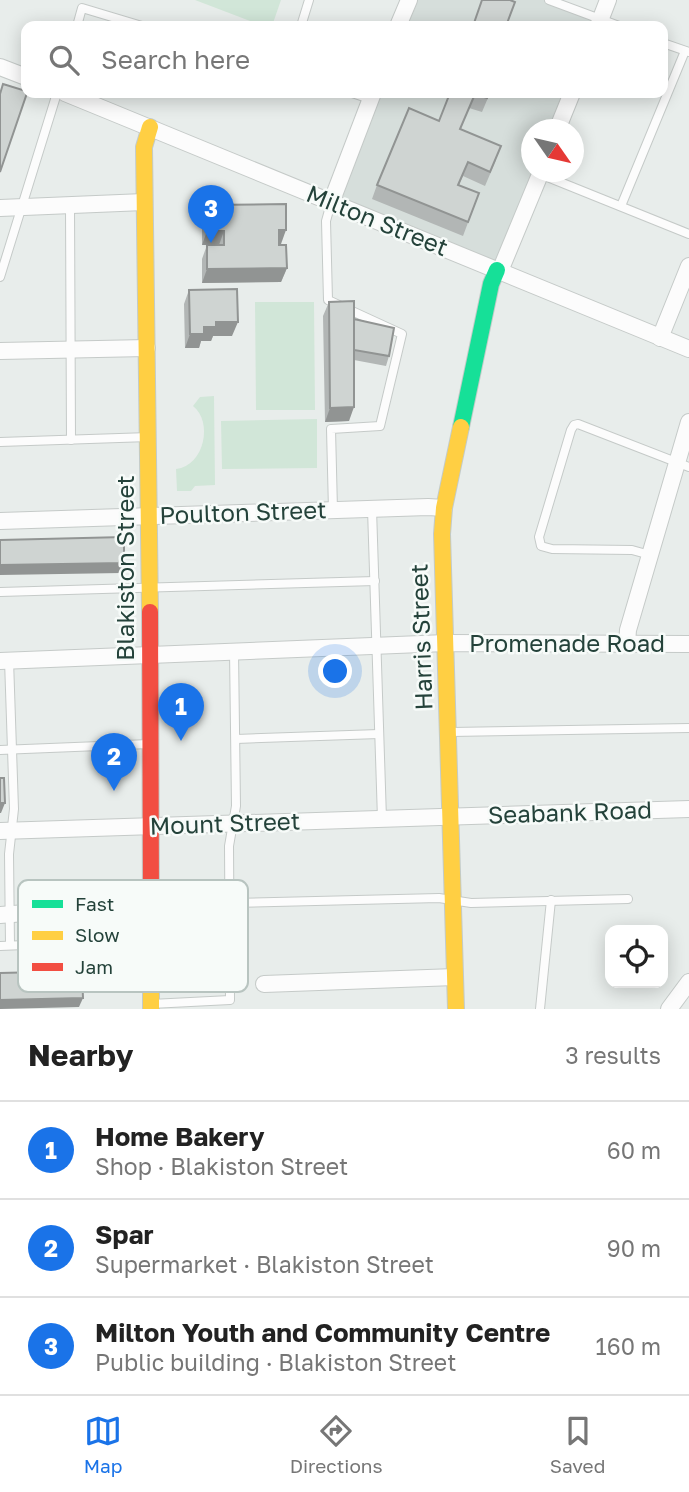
<!DOCTYPE html>
<html lang="en">
<head>
<meta charset="utf-8">
<style>
	:root { --surface:#fff; --page:#f2f2f2; --text:#222; --muted:#767676; --line:#e0e0e0; --accent:#1a73e8 }
	body { margin:0; font-family:"Golos Text",sans-serif; background:var(--page); color:var(--text) }
	.controls { position:absolute; right:21px; bottom:21px; display:grid; overflow:hidden; border-radius:14px; box-shadow:0 4px 18px #0003 }
	.controls button { width:63px; height:63px; display:grid; place-items:center; padding:0; border:0; border-bottom:2px solid var(--line); background:var(--surface); color:var(--text); font:35px sans-serif }
	.compass { position:absolute; left:521px; top:119px; width:63px; height:63px; border-radius:50%; background:var(--surface); box-shadow:0 4px 18px #0003; rotate:124deg }
	.you { position:absolute; left:336px; top:672px; width:24px; height:24px; margin:-18px; border:5px solid #fff; border-radius:50%; background:#1a73e8; box-shadow:0 0 0 10px #1a73e833 }
	.badge { display:grid; place-items:center; width:46px; height:46px; border-radius:50%; background:var(--accent); color:#fff; font-size:23px; font-weight:700 }
	.pin { position:absolute; translate:-50% -58px; filter:drop-shadow(0 2px 4px #0008) }
	.pin::after { content:''; position:absolute; top:37px; width:24px; height:21px; background:inherit; clip-path:polygon(0 0,100% 0,50% 100%) }
	.list { margin:0; padding:0; list-style:none }
	h2 { display:flex; justify-content:space-between; align-items:center; height:91px; margin:0; padding:0 28px; font-size:30px }
	h2 small { font-size:23px; font-weight:400; color:var(--muted) }
	.list li { display:grid; grid-template-columns:46px 1fr auto; gap:21px; align-items:center; box-sizing:border-box; height:98px; padding:0 28px; border-top:2px solid var(--line) }
	.list b { display:block; font-size:26px; white-space:nowrap }
	.list p { margin:0; font-size:23px; white-space:nowrap; color:var(--muted) }
	.list em { font-size:23px; font-style:normal; color:var(--muted) }
	.icon { flex:none; width:38px; height:38px; fill:none; stroke:currentColor; stroke-width:2; stroke-linecap:round; stroke-linejoin:round }
	.map { position:relative; flex:none; width:689px; height:1009px; overflow:hidden }
	.search { position:absolute; background:var(--surface); box-shadow:0 4px 18px #0003; left:21px; right:21px; top:21px; height:77px; display:flex; align-items:center; gap:18px; box-sizing:border-box; padding:0 24px; border-radius:14px; color:var(--muted); font-size:26px }
	.sheet { height:385px; background:var(--surface) }
	nav { display:flex; justify-content:space-around; align-items:center; box-sizing:border-box; height:98px; border-top:2px solid var(--line); background:var(--surface); font-size:19px; color:var(--muted) }
	nav a { display:grid; justify-items:center; gap:4px }
	nav .on { color:var(--accent) }
	.map>svg:first-child { display:block }
</style>
</head>
<body>
<div class="map">
<svg width="689" height="1009" viewBox="0 0 689 1009">
	<rect width="100%" height="100%" fill="#e8edeb"/>
	<g fill="#d6dedb">
		<path d="M409,0H549L601,19L598,26H398Z"/>
		<path d="M373,93H571L557,129L532,130V172H540L500,271L331,203Z"/>
	</g>
	<g fill="#d1e6d8">
		<path d="M195,0H281L272,26H263Z"/>
		<path d="M255,302H314L315,410H256Z"/>
		<path d="M214,396L215,485L195,486L191,491H177L176,469C205,466 213,421 193,406L200,397Z"/>
		<path d="M317,419V468L222,469L221,421Z"/>
	</g>
	<g fill="none" stroke-linecap="round" stroke-linejoin="round">
		<g stroke="#c5cac8" stroke-width="10">
			<g id="lane">
				<path d="M549,0L619,26"/>
				<path d="M77,26L82,8L142,26"/>
				<path d="M301,26L309,0"/>
				<path d="M663,43L689,52"/>
				<path d="M352,93L370,99"/>
				<path d="M540,174L689,234"/>
				<path d="M331,203L326,221L328,300L402,334L380,426L331,429L333,510"/>
				<path d="M70,205L71,440"/>
				<path d="M621,206L685,51"/>
				<path d="M0,277L57,93"/>
				<path d="M0,442L149,437"/>
				<path d="M372,509L382,819"/>
				<path d="M650,555L632,550L552,549L541,546L539,537L571,430L574,425L578,424L689,467"/>
				<path d="M0,592L375,581"/>
				<path d="M9,660L14,809L9,854L10,945"/>
				<path d="M451,732L689,728"/>
				<path d="M236,739L379,734"/>
				<path d="M0,750L149,744"/>
				<path d="M230,903L439,898L471,903L628,899"/>
				<path d="M0,946L75,943V909"/>
				<path d="M151,1004L230,1000L229,846L236,806L234,651"/>
				<path d="M540,1009L551,900"/>
			</g>
		</g>
		<g stroke="#c5cac8" stroke-width="18">
			<g id="street">
				<path d="M398,26L409,0"/>
				<path d="M598,26L608,0"/>
				<path d="M0,67L26,77"/>
				<path d="M65,93L689,349"/>
				<path d="M557,130L572,93"/>
				<path d="M331,203L373,93"/>
				<path d="M0,208L144,202"/>
				<path d="M500,271L541,172"/>
				<path d="M660,338L689,266"/>
				<path d="M0,351L147,348"/>
				<path d="M0,521L428,507L444,508"/>
				<path d="M627,643L628,630L689,422"/>
				<path d="M0,661L446,643L689,644"/>
				<path d="M0,831L689,809"/>
				<path d="M0,915L75,909L151,907"/>
				<path d="M264,984L455,977"/>
				<path d="M669,1009L689,982"/>
			</g>
		</g>
		<g stroke="#c3cbc8" stroke-width="18">
			<path id="fast" d="M461,427L491,284L497,270"/>
		</g>
		<g stroke="#c3cbc8" stroke-width="18">
			<g id="slow">
				<path d="M150,612L144,147L150,127"/>
				<path d="M151,904V1009"/>
				<path d="M456,1009L442,534L444,508L461,427"/>
			</g>
		</g>
		<g stroke="#c3cbc8" stroke-width="18">
			<path id="jam" d="M150,612L151,904"/>
		</g>
		<use href="#lane" stroke="#fcfcfc" stroke-width="8"/>
		<use href="#street" stroke="#fcfcfc" stroke-width="16"/>
		<use href="#fast" stroke="#16e098" stroke-width="16"/>
		<use href="#slow" stroke="#ffcf43" stroke-width="16"/>
		<use href="#jam" stroke="#f24e42" stroke-width="16"/>
	</g>
	<g fill="#b2b6b5">
		<path d="M450,93H490L482,112L469,108L460,130L496,160L485,186L463,176L459,185L479,193L463,236L372,199L377,185L439,121Z"/>
		<path d="M207,205L281,244H279L287,268L281,282L202,283V259L207,245H202V219Z"/>
		<path d="M189,290L232,336H213L211,341H201L199,348H185L184,304Z"/>
		<path d="M329,302L354,319L389,356L386,366L354,360L349,421L325,422L323,316Z"/>
	</g>
	<g fill="#919493">
		<path d="M279,230H286L281,244H274Z"/>
		<path d="M207,231H224L219,245H202Z"/>
		<path d="M287,268L281,282L202,283L207,269Z"/>
		<path d="M216,322H238L232,336H213L211,341H201L199,348H185L190,334Z"/>
		<path d="M354,407L349,421L325,422L330,408Z"/>
		<path d="M124,563L121,573L0,575V565Z"/>
		<path d="M0,803H5L1,813H0Z"/>
		<path d="M83,998L79,1007L0,1009V1000Z"/>
	</g>
	<g fill="#cfd4d2" stroke="#919493" stroke-width="2">
		<path d="M482,0H510L515,2L506,26H473Z"/>
		<path d="M3,84L26,91L27,93L0,172V94Z"/>
		<path d="M450,93H489L487,98L475,94L460,129L501,146L490,172L468,162L458,185L479,193L468,222L377,185L409,108L439,121Z"/>
		<path d="M286,204V230H279V245H286L287,268L207,269V245H224V231H207V205Z"/>
		<path d="M237,289L238,322H216V327H204V334H190L189,290Z"/>
		<path d="M354,301V407L330,408L329,302Z"/>
		<path d="M354,319L394,328L389,356L354,350Z"/>
		<path d="M124,537V563L0,565V540Z"/>
		<path d="M0,778H4L5,803H0Z"/>
		<path d="M82,971L83,998L0,1000V973Z"/>
	</g>
	<g text-anchor="middle" stroke-width="5" stroke-linejoin="round" paint-order="stroke">
		<g font-size="24" fill="#24423a" stroke="#f7fbf9">
			<text transform="translate(377 221) rotate(22)" y="8">Milton Street</text>
			<text transform="translate(243 513) rotate(-2)" y="8">Poulton Street</text>
			<text transform="translate(126 568) rotate(-90)" y="8">Blakiston Street</text>
			<text transform="translate(422 637) rotate(-92)" y="8">Harris Street</text>
			<text x="567" y="652">Promenade Road</text>
			<text transform="translate(570 813) rotate(-2)" y="8">Seabank Road</text>
			<text transform="translate(225 824) rotate(-2)" y="8">Mount Street</text>
		</g>
	</g>
	<rect x="18" y="880" width="230" height="112" rx="10" fill="#f7fbf9" stroke="#b8c4c0" stroke-width="2"/>
	<rect x="32" y="900" width="31" height="8" fill="#16e098"/>
	<rect x="32" y="931" width="31" height="9" fill="#ffcf43"/>
	<rect x="32" y="963" width="31" height="8" fill="#f24e42"/>
	<g font-size="19" fill="#24423a">
		<text x="75" y="911">Fast</text>
		<text x="75" y="942">Slow</text>
		<text x="75" y="974">Jam</text>
	</g>
</svg>
<div class="controls">
<button><svg class="icon" aria-label="locate" viewBox="0 0 24 24"><circle cx="12" cy="12" r="6"/><path d="M12 2v4M12 18v4M2 12h4M18 12h4"/></svg></button>
</div>
<svg class="compass" viewBox="-18 -18 36 36"><path d="M0-13l5 13h-10z" fill="#e53935"/><path d="M0 13l5-13h-10z" fill="#767676"/></svg>
<div class="you"></div>
<div class="pin badge" style="left:181px;top:741px">1</div>
<div class="pin badge" style="left:114px;top:791px">2</div>
<div class="pin badge" style="left:211px;top:243px">3</div>
<div class="search"><svg class="icon" aria-label="search" viewBox="0 0 24 24"><circle cx="10" cy="10" r="6"/><path d="M15 15l6 6"/></svg>Search here</div>
</div>
<section class="sheet">
<h2>Nearby<small>3 results</small></h2>
<ul class="list">
<li><span class="badge">1</span><div><b>Home Bakery</b><p>Shop · Blakiston Street</p></div><em>60 m</em></li>
<li><span class="badge">2</span><div><b>Spar</b><p>Supermarket · Blakiston Street</p></div><em>90 m</em></li>
<li><span class="badge">3</span><div><b>Milton Youth and Community Centre</b><p>Public building · Blakiston Street</p></div><em>160 m</em></li>
</ul>
</section>
<nav>
<a class="on"><svg class="icon" aria-label="map" viewBox="0 0 24 24"><path d="M3 6l6-2 6 2 6-2v14l-6 2-6-2-6 2zM9 4v14M15 6v14"/></svg>Map</a>
<a><svg class="icon" aria-label="directions" viewBox="0 0 24 24"><path d="M12 3l9 9-9 9-9-9zM9 14v-3h6M13 9l2 2-2 2"/></svg>Directions</a>
<a><svg class="icon" aria-label="saved" viewBox="0 0 24 24"><path d="M7 4h10v16l-5-4-5 4z"/></svg>Saved</a>
</nav>
</body>
</html>
